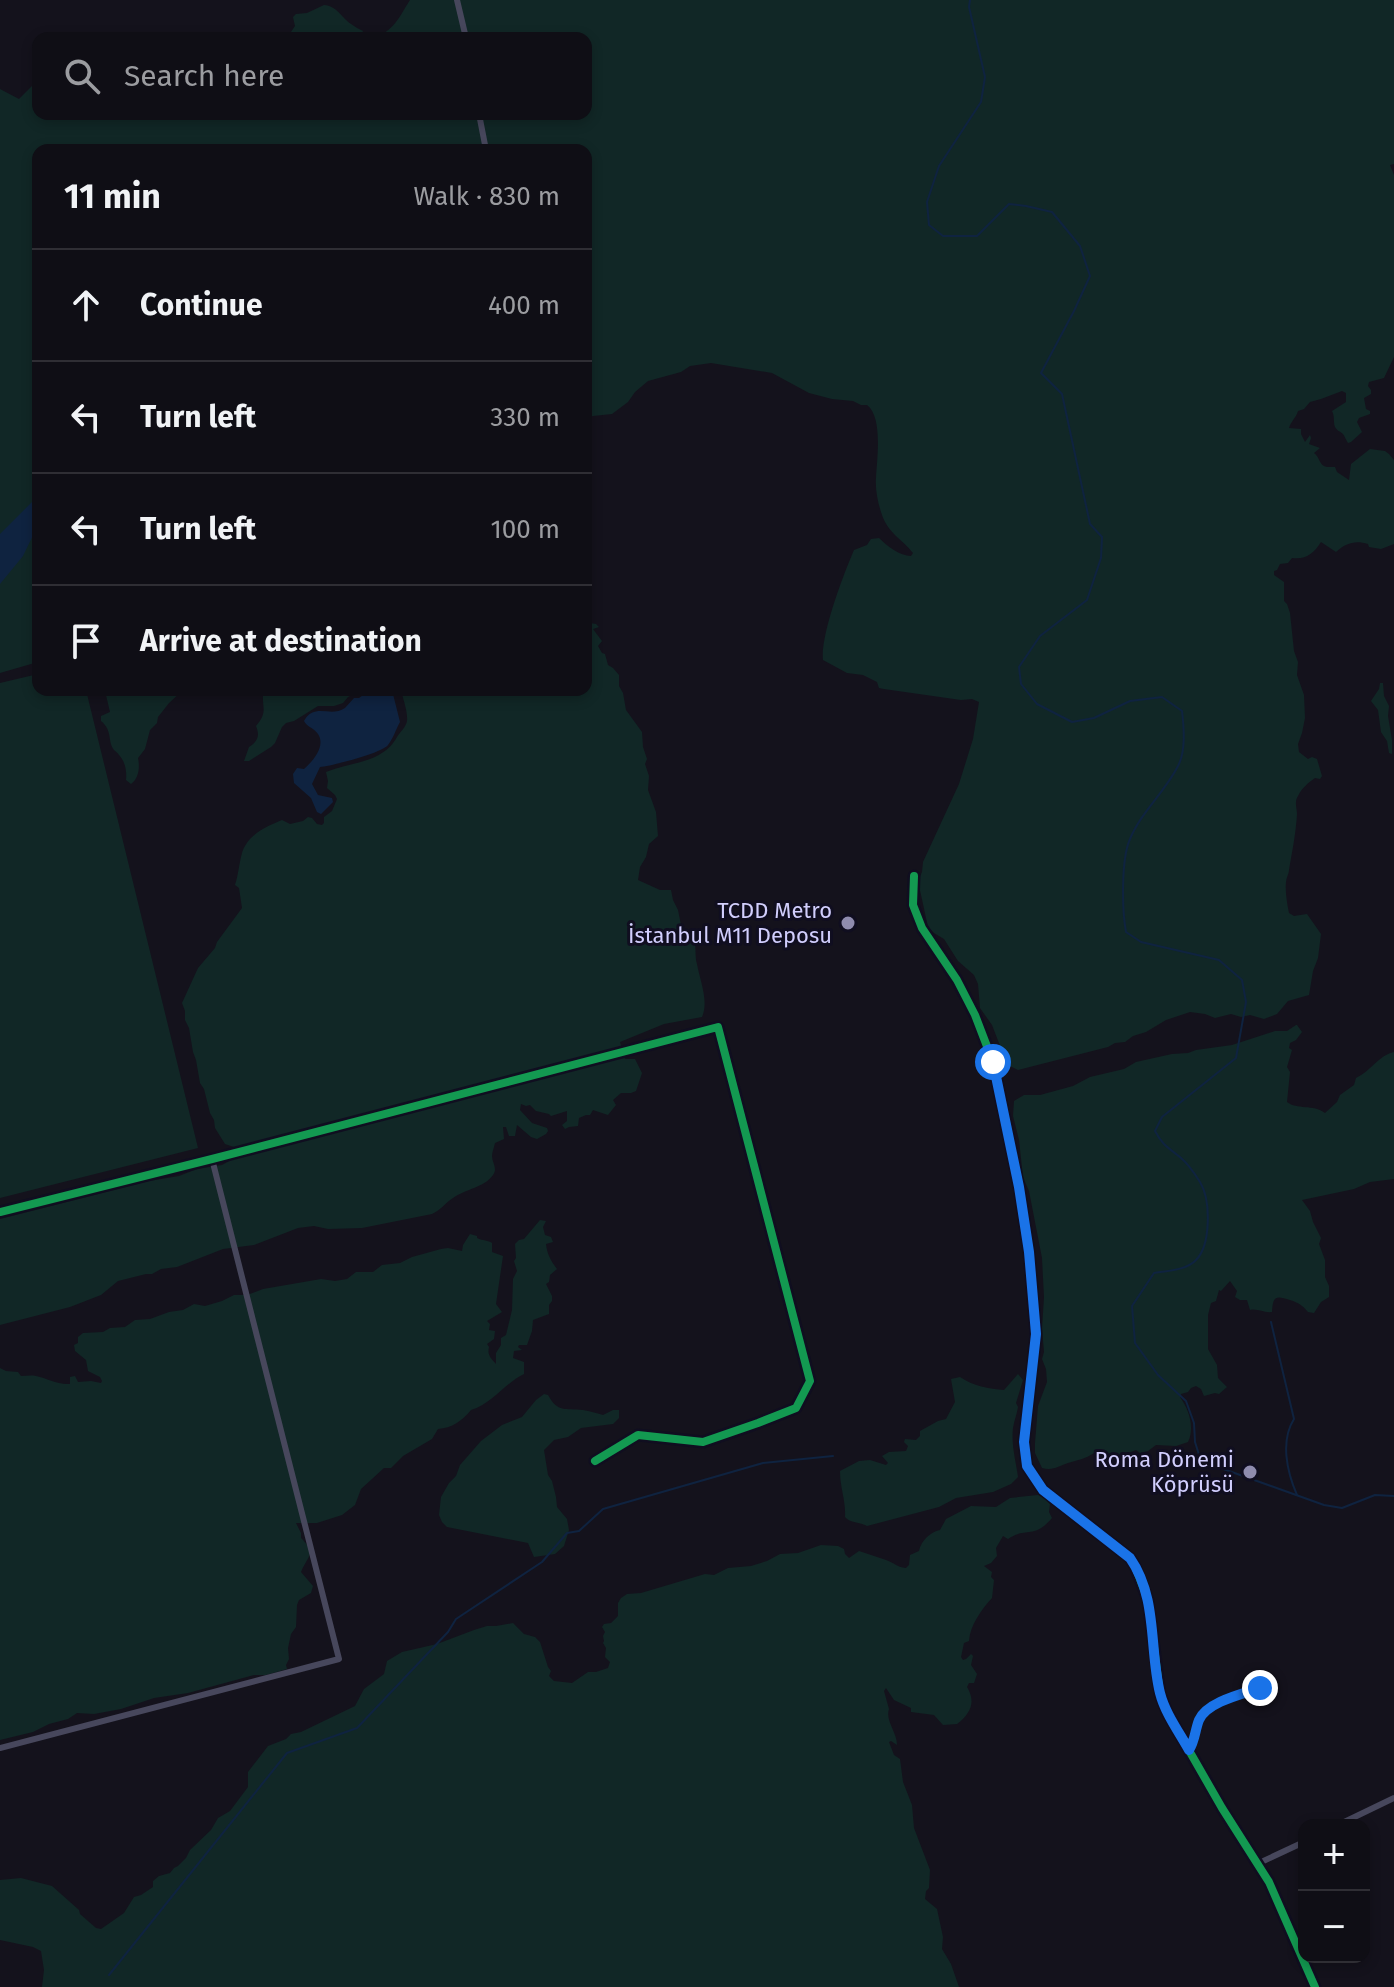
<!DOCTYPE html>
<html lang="en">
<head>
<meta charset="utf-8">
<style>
	:root { --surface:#0f0e15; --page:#1d1c22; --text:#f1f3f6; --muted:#9b9ca0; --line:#2f2e34 }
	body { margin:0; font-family:"Fira Sans",sans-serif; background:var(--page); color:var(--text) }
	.controls { position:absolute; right:24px; bottom:24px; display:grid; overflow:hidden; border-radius:16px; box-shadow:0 4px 12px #0003 }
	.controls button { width:72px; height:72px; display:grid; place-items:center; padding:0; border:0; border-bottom:2px solid var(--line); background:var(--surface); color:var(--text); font:40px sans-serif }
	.stop { position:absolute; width:24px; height:24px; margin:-18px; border:6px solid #1a73e8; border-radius:50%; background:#fff }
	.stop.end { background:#1a73e8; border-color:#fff; box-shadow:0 2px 8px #0008 }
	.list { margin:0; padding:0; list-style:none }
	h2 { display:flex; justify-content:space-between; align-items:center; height:104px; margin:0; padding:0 32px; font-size:34px }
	h2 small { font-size:26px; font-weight:400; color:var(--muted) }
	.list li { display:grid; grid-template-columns:52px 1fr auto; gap:24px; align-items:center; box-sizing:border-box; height:112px; padding:0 32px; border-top:2px solid var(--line) }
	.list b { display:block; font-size:30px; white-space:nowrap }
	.list em { font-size:26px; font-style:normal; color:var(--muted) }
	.icon { flex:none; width:44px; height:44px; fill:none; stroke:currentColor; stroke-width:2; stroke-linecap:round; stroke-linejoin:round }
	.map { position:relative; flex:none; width:1394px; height:1987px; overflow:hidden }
	.search { position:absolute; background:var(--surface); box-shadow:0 4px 12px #0003; left:32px; top:32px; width:560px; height:88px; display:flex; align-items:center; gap:20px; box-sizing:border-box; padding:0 28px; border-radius:16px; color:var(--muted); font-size:30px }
	.panel { position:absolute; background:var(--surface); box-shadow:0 4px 12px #0003; left:32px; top:144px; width:560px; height:552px; border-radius:16px }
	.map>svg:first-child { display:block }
</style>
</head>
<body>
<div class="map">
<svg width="1394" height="1987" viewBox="0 0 1394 1987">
	<rect width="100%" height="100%" fill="#14121c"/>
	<g fill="#112726">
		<path d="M410,0H1394V164L1390,165L1394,175V357L1384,378L1369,382L1368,386L1371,390V394L1364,398L1366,409L1370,411V414L1359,418L1357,422L1362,432L1351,442L1348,443C1346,440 1345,437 1343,434C1340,431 1337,431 1335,427C1333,422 1335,416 1332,411L1346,402V393L1342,391L1321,399L1310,402L1304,409L1298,411C1296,418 1291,421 1289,428L1301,429V434L1305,442L1310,435L1311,438L1309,444L1320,448L1314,453C1320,457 1319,466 1327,467C1330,467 1332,467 1335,467L1337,472L1349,480L1351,464L1370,449L1385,451L1389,454L1394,460V544L1381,549L1369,547L1368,544C1355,540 1346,543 1336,552L1321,542C1314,553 1306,560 1292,558L1288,563L1280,564L1277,570L1274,571V575L1284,582V601L1287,604L1290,613L1294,651L1298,662L1297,675L1304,695L1305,718L1302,733L1298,744L1299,752L1308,759L1312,757L1317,759L1322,776L1320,779L1315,778C1309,782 1301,789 1298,796C1294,802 1297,808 1297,814C1296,833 1292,852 1289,870C1289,874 1286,878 1286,882C1285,892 1287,903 1289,913L1294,916L1307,914L1321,934L1318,958L1313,971L1309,995L1288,1001L1277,1014L1264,1019L1250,1015L1241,1017L1231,1014L1215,1018L1205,1014L1190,1012L1166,1020L1146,1032L1133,1036L1125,1042L1115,1043L1108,1047L1018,1070L1008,1065V1061L1004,1056L992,1025L980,1008L978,984L974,975L958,961L944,939L934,933L928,927L918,881L922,872L923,862L959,784L973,739L979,702L972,699L961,700L884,689L879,688L877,682L863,675L847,673L823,660C820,636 844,573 854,550L867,545L871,539L879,538C887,546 900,556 911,556L913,553C903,540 888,533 882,515C878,504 875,489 876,478C877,459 883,417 867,405H861L853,401L832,399L809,393L772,373L711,363L690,366L681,372L648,381L635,392L628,402L612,414L593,416L586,418V150H38V662L0,673V89L19,99L38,80V114H586V38H372C394,32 399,17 410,0Z"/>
		<path d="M324,5C337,6 341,17 351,24C355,27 359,29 363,31L360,38H267L277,33L291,32L295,26L293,17L296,14L307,13Z"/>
		<path d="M586,613L590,617L589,621L590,623L596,624L599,627L593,629L602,641L598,646L602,653L605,654L608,665L613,668L619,675V686L623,693L626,710L642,732L643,747L647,759L645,764L649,776L648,790L656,812L658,836L649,844L646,857L640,867L638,880L660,890H671L673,900L678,910L682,930L695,944C696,951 695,957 697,964C700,981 709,1001 702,1017L664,1024L620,1042L625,1059H635L642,1073L636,1091L631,1093H621L613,1100L616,1105L608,1115L593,1110L590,1115H586L579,1118L578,1126L569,1127L565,1129L562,1125L567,1121V1111L551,1116L549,1114L536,1111L530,1105L526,1106L521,1104L520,1110L532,1123L547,1128L548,1131L546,1134L537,1139L531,1137L517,1125L515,1136H509L506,1127H503L504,1139L495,1143C494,1148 492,1152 492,1156C492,1163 498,1168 493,1175C484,1188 465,1189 453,1198C445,1203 441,1210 432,1214L362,1228L328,1229L314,1226L298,1228L254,1245L223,1249L177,1267L161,1269L152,1274H146L118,1281L101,1295L70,1307L0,1325V1219L149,1181L179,1176L197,1169L222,1165L235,1158L234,1147L225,1144L215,1128L214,1120L210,1113L204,1089L200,1083L196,1060L193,1052L189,1028L185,1020V1011L182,1003L198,968L215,948L217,942L242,908L239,888L235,885C239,874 240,853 245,846C253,832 268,826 282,820L290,824L303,821L308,817L312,818L317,824L322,825L324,823V817L332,811L337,799L335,795L327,788L328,781L326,772C351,762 383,763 397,737C400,732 406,727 407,721C408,712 403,699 401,690H586Z"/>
		<path d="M38,674V690H86L198,1148L0,1198V683Z"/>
		<path d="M1380,683H1383L1384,696L1389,706L1388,716L1392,740V754L1389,753L1387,741L1381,732L1378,710L1371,701L1379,689Z"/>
		<path d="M103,690H183L169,703L158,717L157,723L150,730L145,749L138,758C140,767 139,778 131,784L126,780C127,771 125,761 119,755C118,753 116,752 114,750C107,740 113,731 101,721V716L110,712L106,695Z"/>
		<path d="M273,690H363L348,697L343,703L334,706H318L294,721L286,723L282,727L275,743L271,747L249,761H244L249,747C258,741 260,736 256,726C268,712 262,709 263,693H272Z"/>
		<path d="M1296,1025H1297L1302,1032L1296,1040L1290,1043L1289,1048L1292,1050L1287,1067L1290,1072L1287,1102C1297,1110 1313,1104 1325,1113L1337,1102L1340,1095L1354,1085L1356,1078C1371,1071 1379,1055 1394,1052V1179L1370,1182L1354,1189L1302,1200L1310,1211L1313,1222L1321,1238L1319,1244L1325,1260V1277L1329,1286V1297L1321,1302L1314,1313L1308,1312C1302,1305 1299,1303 1290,1300C1275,1295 1273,1297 1272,1312C1263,1313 1258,1308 1250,1310L1247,1300H1240L1235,1297L1237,1291L1230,1281L1221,1291L1219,1290L1216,1301L1211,1303L1208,1315V1349L1217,1365L1218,1378L1227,1387L1219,1394L1215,1393L1204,1396L1201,1389L1196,1386L1191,1388L1188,1392L1181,1394L1180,1397C1189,1410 1195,1427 1188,1442L1176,1446L1156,1445L1148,1451L1140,1453L1136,1450L1118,1457L1102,1459L1094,1453C1085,1459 1078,1460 1068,1463C1058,1466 1054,1471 1042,1468L1035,1453V1443L1038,1406L1047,1382L1046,1369L1042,1359L1044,1352L1042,1329L1044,1297L1042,1258L1029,1191L1023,1177L1019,1140L1013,1116L1014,1101L1024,1095H1040L1073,1086L1090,1077L1124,1069L1136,1062L1172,1054L1188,1053L1196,1050L1232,1045L1275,1031H1287Z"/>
		<path d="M540,1220L546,1221L543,1227L545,1235L551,1237L553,1242L546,1244C547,1254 551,1261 557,1269L550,1275L549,1282L546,1284L552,1296V1301L549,1305V1314L533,1320L532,1331L527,1345H519L518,1347L522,1350L514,1351L513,1358L524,1362V1374C505,1383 492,1404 471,1410C462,1421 452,1428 438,1429L432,1439L403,1456L391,1468H384L361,1489L355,1505L342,1515L317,1523H296L301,1533V1538C317,1554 308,1555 301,1572L313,1586L311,1593L299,1600L297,1605L296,1627L291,1634L288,1648L289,1659L286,1665L287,1669L266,1675H254L188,1693L154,1698L121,1709L94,1714L77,1713L68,1719L49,1724L33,1732L0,1740V1368L6,1371L18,1372L21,1376C26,1376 31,1375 36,1376C47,1378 57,1385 70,1384V1377L75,1376L78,1382L91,1381L101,1383L102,1381L100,1377L88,1371L86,1360L75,1351L74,1345L78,1343V1337L83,1333L103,1332L110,1328L125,1327L135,1320L150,1319L169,1312L183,1310L194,1304L205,1306L222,1301L234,1295H247L263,1289L321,1279L335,1281L347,1279L356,1272H373L382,1265L400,1263L412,1257L441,1249L448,1248L462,1251L463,1245L470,1234L477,1236V1238C483,1241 488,1240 492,1243V1252L503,1256L496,1304L502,1312L487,1321L490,1324L489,1330L495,1331L494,1339L487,1344L489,1347C487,1355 491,1358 496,1364V1353L501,1345V1338L506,1335L512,1310L513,1279L517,1271L514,1261L516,1258L515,1244L519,1240L524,1239Z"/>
		<path d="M1018,1374L1023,1380L1016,1403L1018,1407C1017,1414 1014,1421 1013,1428C1011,1445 1016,1461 1018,1477L1011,1484L993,1492L956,1498L939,1507L867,1526C860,1522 850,1523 845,1517C846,1501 840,1488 840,1471L859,1461L870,1460L886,1465L888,1463L882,1456L889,1452L906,1451L908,1446L904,1442L905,1439L916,1440L920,1436V1431L938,1421L946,1419L955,1402L951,1379L960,1377C973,1386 989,1389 1004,1390Z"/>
		<path d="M544,1394L548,1395C558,1413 565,1408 583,1410C590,1411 596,1413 603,1415L613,1410H619V1418L613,1424L581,1428L568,1437L554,1440L544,1450L548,1475L552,1481L556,1497L557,1507L567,1519L569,1530L564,1546L555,1554L534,1557L528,1543L447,1527L442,1522L439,1515L441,1497L449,1483L456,1476L460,1465L481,1441L502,1425L522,1417L536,1400Z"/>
		<path d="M1038,1495L1044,1498L1050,1504L1049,1512L1052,1518C1033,1540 1027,1526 1008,1539L1003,1536L996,1548L997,1556L991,1563L984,1566L992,1572L991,1577L994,1580L992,1598C982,1609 970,1625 969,1641L964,1643L961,1657L963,1660L966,1659L971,1654L973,1656L971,1665L977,1674L974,1683H969L967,1687C976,1702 971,1713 957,1724L943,1725L934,1715L911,1712V1708L894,1700L886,1688L884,1691L889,1709C885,1721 897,1732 897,1745L891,1741L889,1742L894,1755L900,1759L903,1782L912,1805L914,1828L930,1870L929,1888L926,1891L925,1899L937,1909L943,1937L942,1949L951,1964L959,1987H42L44,1970L41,1951L33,1947L0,1940V1880L21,1878L52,1886L79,1910L80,1914L96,1928L101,1929L124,1913L134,1897L141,1895L153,1887V1881L159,1876L170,1873L174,1868L178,1866L186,1858L190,1850L211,1830L218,1818L230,1811L248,1787V1772L268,1746L286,1739L291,1734L301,1732L355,1706L364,1689L384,1674L387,1661L402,1652L437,1644L474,1630L487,1626H496L513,1623L524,1634L535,1637L540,1642L548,1667L551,1671L549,1676L554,1681L572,1683L588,1672H596L608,1668L610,1662L605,1657L606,1648L603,1643L604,1641L603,1636L605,1632L602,1627L604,1624L611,1623L618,1616V1603L621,1598L627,1594L641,1593L705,1574L714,1575L728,1568L751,1566L767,1561L780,1554L798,1553L821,1545L838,1546L844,1549L845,1554L849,1558L859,1551C868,1554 877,1557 886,1560C895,1563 896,1567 906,1568L909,1565L910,1555L919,1551C921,1541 930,1532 940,1530L946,1519L971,1506L996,1507L1010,1498Z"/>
	</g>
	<g fill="#0f2340">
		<path d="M38,496V525L23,556L0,584V534Z"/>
		<path d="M370,690H392L400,722C396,729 393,739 388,745C382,753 332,766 320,767L312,784L318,795L332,798L333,802L321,814L317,812L311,798L294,783L293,774L297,768L304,769C313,761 326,746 318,734C314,728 307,727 304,721C315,702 330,718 345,708C348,705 351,701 354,698H359Z"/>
	</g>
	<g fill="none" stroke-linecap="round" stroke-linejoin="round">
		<g stroke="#0f2340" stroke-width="2">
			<path d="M970,0L969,7L985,77L981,102L939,166L927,202L929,225L943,236H977L1009,204L1026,206L1052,212L1080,246L1090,276L1074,311L1041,373L1062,394L1090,524L1102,537L1101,558L1087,600L1040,636L1019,667L1021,684L1037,704L1072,722L1094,718L1130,701L1162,697L1182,711C1184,728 1186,751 1178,766C1165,792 1141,812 1130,839C1121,859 1122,910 1126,932L1141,942L1219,960L1242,980L1246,1002L1236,1058L1162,1117L1155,1131C1163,1146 1169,1148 1181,1158C1188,1164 1195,1174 1200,1182C1211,1200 1211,1245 1196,1260C1187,1270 1167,1271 1154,1273L1132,1306L1135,1343L1158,1375L1186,1401L1194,1423L1195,1442L1201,1461L1324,1505L1342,1508L1375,1495L1394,1496"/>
			<path d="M1271,1322L1294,1419C1280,1441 1287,1472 1297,1495"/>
			<path d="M109,1975L287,1753L357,1728L448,1632L456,1619L542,1562L567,1533L579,1531L603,1509L763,1463L833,1456"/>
		</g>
		<g stroke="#47475c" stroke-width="6">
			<path d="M457,0L466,38"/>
			<path d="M479,114L486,150"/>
			<path d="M914,876L913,905L922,928L957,980L975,1015L993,1062L1019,1187L1029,1252L1036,1334L1024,1442L1027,1466L1043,1490L1130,1558L1135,1566L1148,1600L1160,1694L1167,1712L1222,1808L1269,1882L1315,1987"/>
			<path d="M0,1212L212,1159L718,1027L810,1381L796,1408L758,1423L703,1442L638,1435L595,1461"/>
			<path d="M0,1748L339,1659L212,1159"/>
			<path d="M1189,1750C1195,1741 1195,1730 1199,1720C1207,1702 1242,1694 1260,1688"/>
			<path d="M1338,1825L1394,1798"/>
			<path d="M1257,1864L1304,1842"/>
		</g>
		<g stroke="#100e20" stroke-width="13">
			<g id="cycleway">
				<path d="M914,876L913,905L922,928L957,980L975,1015L993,1062L1019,1187L1029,1252L1036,1334L1024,1442L1027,1466L1043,1490L1130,1558L1135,1566L1148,1600L1160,1694L1167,1712L1222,1808L1269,1882L1315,1987"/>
				<path d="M0,1212L212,1159L718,1027L810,1381L796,1408L758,1423L703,1442L638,1435L595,1461"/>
			</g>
		</g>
		<use href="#cycleway" stroke="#139951" stroke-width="8"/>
	</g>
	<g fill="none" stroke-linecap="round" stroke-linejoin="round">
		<path stroke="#1a73e8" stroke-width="10" d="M993,1062L1019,1187L1029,1252L1036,1334L1024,1442L1027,1466L1043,1490L1130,1558C1158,1598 1149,1649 1160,1693C1165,1713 1179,1732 1189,1750C1195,1741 1195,1730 1199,1720C1207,1702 1242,1694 1260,1688"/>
	</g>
	<g fill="#8f8cae" stroke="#100e20" stroke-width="3">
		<circle cx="848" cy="923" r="8"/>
		<circle cx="1250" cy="1472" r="8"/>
	</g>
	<g text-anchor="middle" stroke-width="6" stroke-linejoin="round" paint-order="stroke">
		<g font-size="22" fill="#d1cefd" stroke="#100e20" text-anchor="end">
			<text x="832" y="918">TCDD Metro<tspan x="832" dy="25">İstanbul M11 Deposu</tspan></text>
			<text x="1234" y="1467">Roma Dönemi<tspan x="1234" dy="25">Köprüsü</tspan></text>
		</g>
	</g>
</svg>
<div class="controls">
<button>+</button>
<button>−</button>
</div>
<div class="stop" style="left:993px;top:1062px"></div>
<div class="stop end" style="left:1260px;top:1688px"></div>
<div class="search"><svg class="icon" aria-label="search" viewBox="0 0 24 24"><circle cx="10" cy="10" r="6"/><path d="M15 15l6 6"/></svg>Search here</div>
<section class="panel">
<h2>11 min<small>Walk · 830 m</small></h2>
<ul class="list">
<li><svg class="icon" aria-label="ahead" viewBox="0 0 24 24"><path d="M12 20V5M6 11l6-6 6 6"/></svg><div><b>Continue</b></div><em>400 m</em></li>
<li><svg class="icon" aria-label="left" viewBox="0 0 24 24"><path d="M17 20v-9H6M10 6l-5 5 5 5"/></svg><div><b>Turn left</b></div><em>330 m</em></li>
<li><svg class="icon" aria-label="left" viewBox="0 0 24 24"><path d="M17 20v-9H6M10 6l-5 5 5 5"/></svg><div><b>Turn left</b></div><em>100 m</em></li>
<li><svg class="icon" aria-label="arrive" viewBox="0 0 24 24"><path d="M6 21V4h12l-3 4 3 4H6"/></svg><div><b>Arrive at destination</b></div></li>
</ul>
</section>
</div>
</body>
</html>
